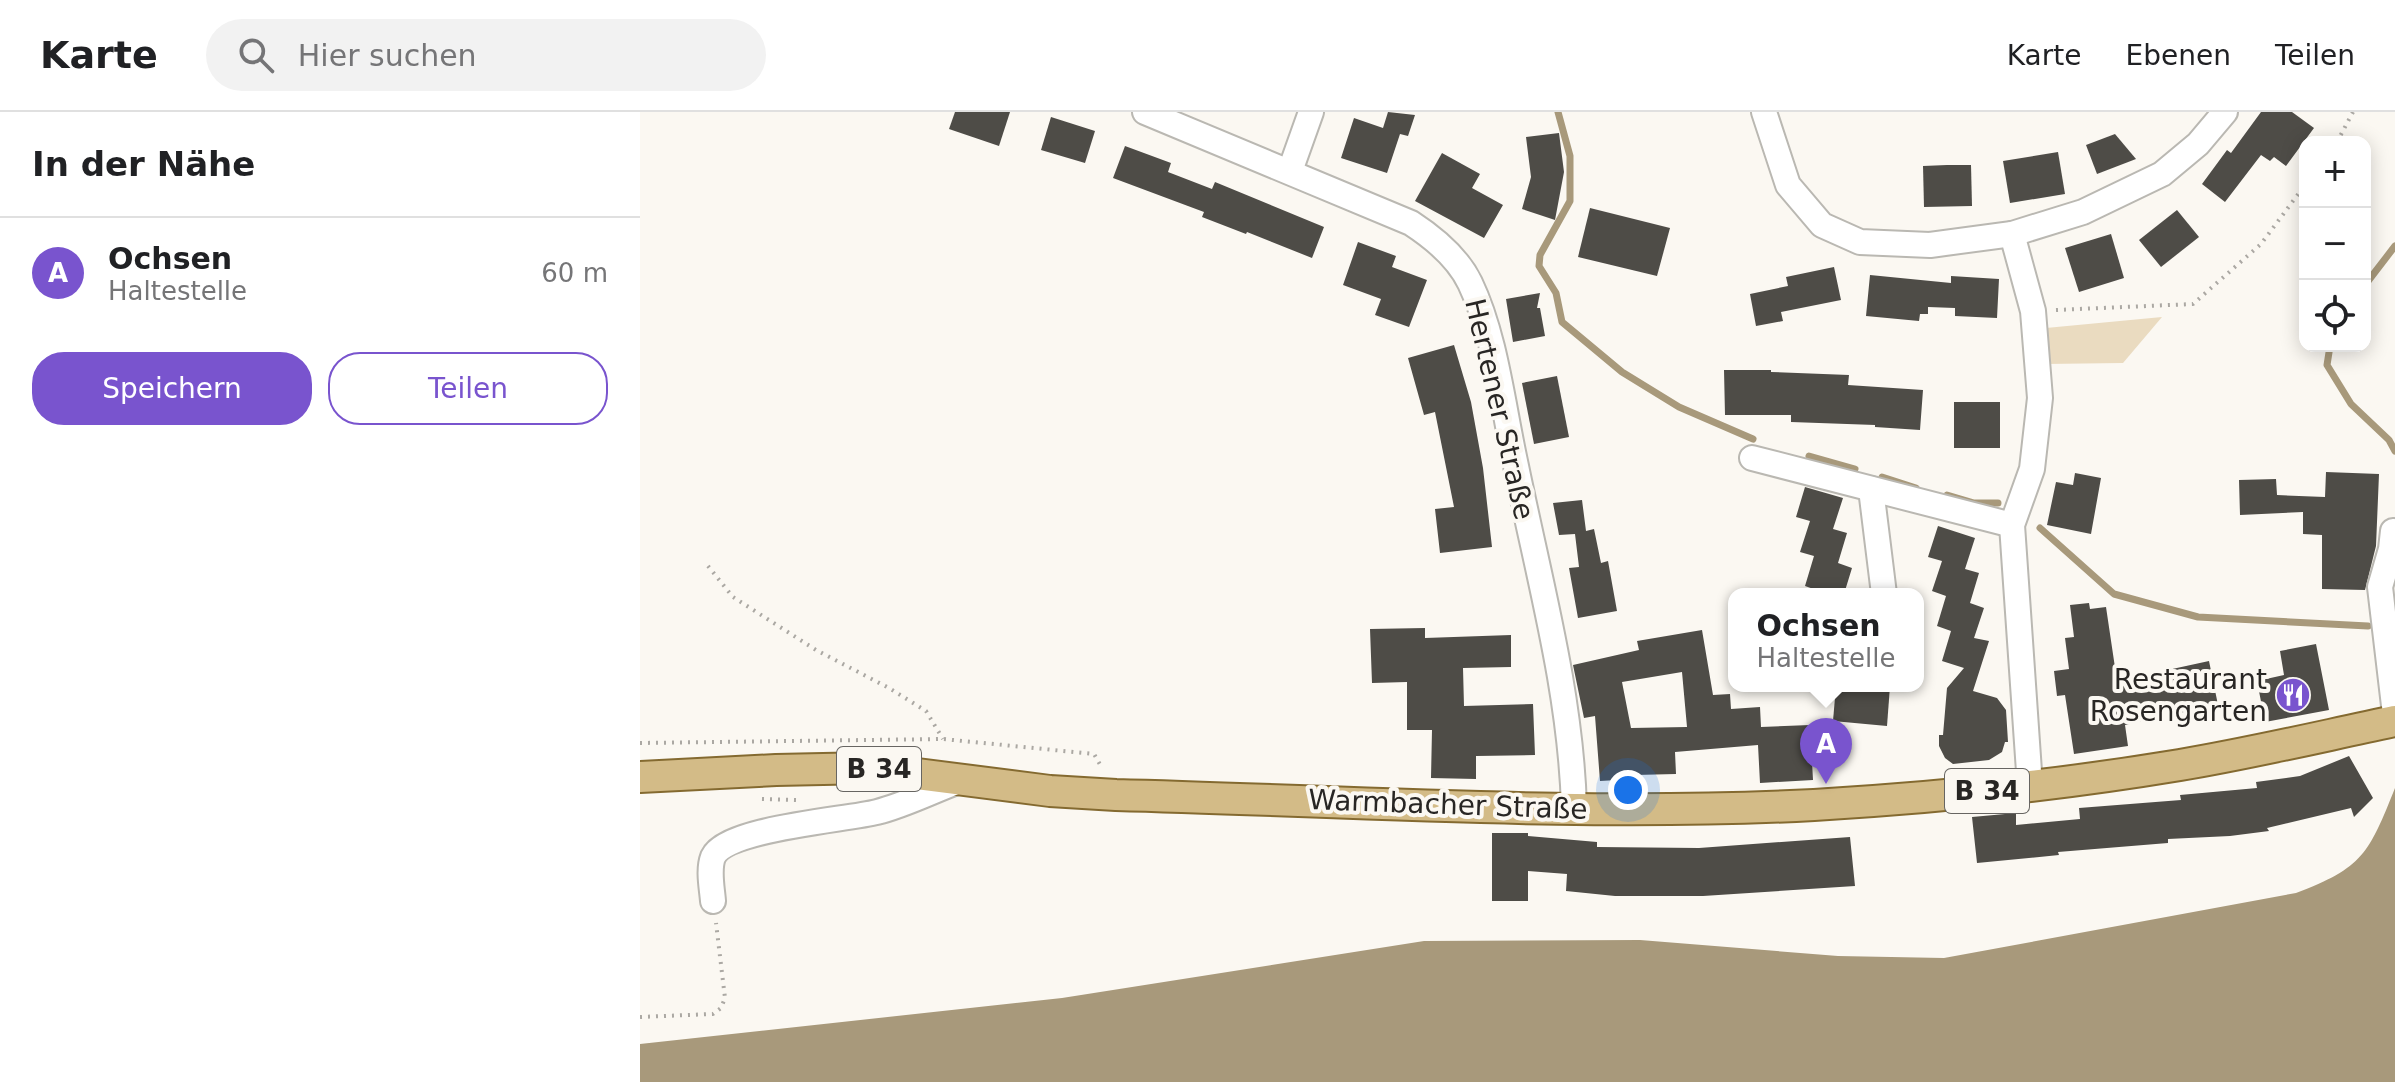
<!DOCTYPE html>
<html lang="de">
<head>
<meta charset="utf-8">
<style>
	:root { --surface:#fff; --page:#f2f2f2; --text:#202124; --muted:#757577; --line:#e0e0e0; --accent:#7954ce }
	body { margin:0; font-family:"DejaVu Sans",sans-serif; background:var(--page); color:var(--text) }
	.controls { position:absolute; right:24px; top:24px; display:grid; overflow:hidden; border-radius:16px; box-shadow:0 4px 20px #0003 }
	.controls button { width:72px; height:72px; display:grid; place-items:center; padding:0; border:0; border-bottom:2px solid var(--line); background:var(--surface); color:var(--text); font:40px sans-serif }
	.you { position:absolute; left:988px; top:678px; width:28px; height:28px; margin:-20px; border:6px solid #fff; border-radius:50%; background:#1a73e8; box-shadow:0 0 0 12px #1a73e833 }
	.badge { display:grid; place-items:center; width:52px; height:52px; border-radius:50%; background:var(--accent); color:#fff; font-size:26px; font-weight:700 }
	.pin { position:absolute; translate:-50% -66px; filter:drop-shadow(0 2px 4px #0008) }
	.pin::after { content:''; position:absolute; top:42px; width:28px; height:24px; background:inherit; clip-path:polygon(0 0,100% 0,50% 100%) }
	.popup { position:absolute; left:1088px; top:476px; width:196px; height:104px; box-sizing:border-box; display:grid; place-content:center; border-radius:16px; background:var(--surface); filter:drop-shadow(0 2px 6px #0005); font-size:26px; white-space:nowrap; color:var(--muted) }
	.popup b { font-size:30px; color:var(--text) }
	.popup::after { content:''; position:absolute; left:50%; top:100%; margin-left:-16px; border:16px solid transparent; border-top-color:var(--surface) }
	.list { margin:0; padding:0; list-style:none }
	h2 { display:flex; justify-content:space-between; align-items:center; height:104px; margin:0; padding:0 32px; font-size:34px }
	h2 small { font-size:26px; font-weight:400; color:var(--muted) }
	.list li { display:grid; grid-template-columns:52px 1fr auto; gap:24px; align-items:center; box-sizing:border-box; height:112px; padding:0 32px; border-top:2px solid var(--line) }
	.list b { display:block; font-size:30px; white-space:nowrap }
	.list p { margin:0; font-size:26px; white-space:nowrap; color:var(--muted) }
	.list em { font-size:26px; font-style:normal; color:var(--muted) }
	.actions { display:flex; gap:16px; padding:24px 32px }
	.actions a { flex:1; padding:18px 0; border:2px solid var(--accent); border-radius:32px; text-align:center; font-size:28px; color:var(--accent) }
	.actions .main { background:var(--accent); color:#fff }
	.icon { flex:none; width:44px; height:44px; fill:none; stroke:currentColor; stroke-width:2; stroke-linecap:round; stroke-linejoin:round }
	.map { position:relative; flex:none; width:1755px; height:970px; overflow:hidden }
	header { display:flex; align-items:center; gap:48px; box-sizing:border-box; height:112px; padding:0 40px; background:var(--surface); border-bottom:2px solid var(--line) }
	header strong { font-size:38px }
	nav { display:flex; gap:44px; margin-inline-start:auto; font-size:28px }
	.search { width:560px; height:72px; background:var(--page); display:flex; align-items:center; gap:20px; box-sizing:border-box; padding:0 28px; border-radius:44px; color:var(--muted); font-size:30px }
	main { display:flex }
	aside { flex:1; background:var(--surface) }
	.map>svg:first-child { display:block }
</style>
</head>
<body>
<header>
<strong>Karte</strong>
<div class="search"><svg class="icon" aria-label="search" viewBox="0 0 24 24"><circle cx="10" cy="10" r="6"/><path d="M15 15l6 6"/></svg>Hier suchen</div>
<nav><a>Karte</a><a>Ebenen</a><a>Teilen</a></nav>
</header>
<main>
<aside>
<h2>In der Nähe<small></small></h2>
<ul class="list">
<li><span class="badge">A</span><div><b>Ochsen</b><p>Haltestelle</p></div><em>60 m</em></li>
</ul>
<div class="actions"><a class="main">Speichern</a><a>Teilen</a></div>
</aside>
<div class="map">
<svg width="1755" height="970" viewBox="0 0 1755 970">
	<rect width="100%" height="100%" fill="#fbf8f2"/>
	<path fill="#eadbc0" d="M1522,205L1483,251L1405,252L1406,216Z"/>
	<path fill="#a8997b" d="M1755,676V970H0V932L422,886L784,829L1000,828L1198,844L1304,846L1656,781C1723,756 1729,741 1755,676Z"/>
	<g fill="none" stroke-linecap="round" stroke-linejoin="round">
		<g stroke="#a8997b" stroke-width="7">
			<path d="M918,0L930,44V89L900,143L899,154L916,181L922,210L982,260L1039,295L1113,327"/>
			<path d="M1725,173L1755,134"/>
			<path d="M1690,234L1687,253L1711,292L1749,328L1755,339"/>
			<path d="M1169,344L1215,357"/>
			<path d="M1242,365L1276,376"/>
			<path d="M1307,383L1334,391H1358"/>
			<path d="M1400,416L1474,482L1558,505L1728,514"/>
		</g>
	</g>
	<g fill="#4e4c47" fill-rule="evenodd">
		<path d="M315,0H370L359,34L309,17Z"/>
		<path d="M748,0L775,3L768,24L760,22L747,61L701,46L714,6L743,16Z"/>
		<path d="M1621,0H1652L1674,16L1646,54L1634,45L1630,49L1621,43L1585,90L1562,72L1587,38L1591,41Z"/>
		<path d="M411,5L455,19L445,51L401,38Z"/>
		<path d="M919,21L924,60L915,108L882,97L891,65L886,25Z"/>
		<path d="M1475,22L1496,47L1457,62L1446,33Z"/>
		<path d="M485,34L531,51L528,60L572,77L575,70L684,115L672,146L607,120L606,122L562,105L564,100L473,66Z"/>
		<path d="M1418,40L1425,82L1370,91L1363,49Z"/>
		<path d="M802,41L840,62L832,76L863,93L844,126L775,89Z"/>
		<path d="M1307,53H1331L1332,94L1284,95L1283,54Z"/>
		<path d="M950,96L1030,116L1017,164L938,145Z"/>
		<path d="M1537,98L1559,125L1521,155L1499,128Z"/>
		<path d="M1471,122L1484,166L1439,180L1425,136Z"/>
		<path d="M718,130L756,144L752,155L787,168L769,215L735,203L741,187L703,173Z"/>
		<path d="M1194,155L1201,188L1141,200L1143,209L1116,214L1110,182L1148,174L1146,165Z"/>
		<path d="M1230,163L1311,171V164L1359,167L1357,206L1315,204V196L1288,195V202H1280L1279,209L1226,204Z"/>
		<path d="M900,181L897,196H900L905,224L873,230L866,187Z"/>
		<path d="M814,233L831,290L843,356L852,435L800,441L795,397L814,395L795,300L784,303L768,246Z"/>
		<path d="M1084,258H1131V260L1209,263L1208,273L1283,278L1280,318L1235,315V313L1151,310V303H1085Z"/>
		<path d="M917,264L929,325L894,332L882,271Z"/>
		<rect x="1314" y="290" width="46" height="46"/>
		<path d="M1686,360L1739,362L1736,434L1725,478L1682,477V423L1663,422V400L1600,403L1599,368L1636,367L1637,383L1685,385Z"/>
		<path d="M1435,361L1461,366L1451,422L1407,413L1416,370L1433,373Z"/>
		<path d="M1165,375L1203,386L1193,417L1207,421L1198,451L1212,456L1204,482H1178L1179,479L1165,474L1174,444L1160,440L1170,409L1156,405Z"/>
		<path d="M942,388L946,419L954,417L961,451L968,449L977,499L938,506L929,456L939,455L935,422L919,423L913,391Z"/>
		<path d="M1298,414L1335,426L1325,457L1339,461L1330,491L1344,496L1334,526L1349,529L1333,579L1357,586L1366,598L1368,630H1365L1362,640L1349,648L1313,652L1305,646L1299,634V623H1303L1307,576L1324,556L1302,549L1311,519L1297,514L1306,484L1292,479L1302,449L1288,445Z"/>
		<path d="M1449,491L1450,497L1466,495L1477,569L1569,549L1578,593L1485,613L1488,634L1434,642L1425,583L1417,584L1414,559L1429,557L1425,526L1434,525L1430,493Z"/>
		<path d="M785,516V526L871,523V555L823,556L824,594L893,592L895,643L836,644V667L791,666L792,618H767V570L732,571L730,517Z"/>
		<path d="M1062,518L1073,583L1090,582L1091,597L1120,595L1121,615L1170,613L1173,668L1120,671L1118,633L1035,640L1036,662L995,663V667L960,669L955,604L944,606L933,553L999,538L997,529ZM1042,560L1047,615L991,616L982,570Z"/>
		<path d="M1676,532L1689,598L1625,610L1617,569L1644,563L1640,539Z"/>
		<path d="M1196,574H1250L1247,614L1193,609Z"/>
		<path d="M1709,644L1733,686L1714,705L1711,696L1627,716L1629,719L1590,724L1528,727V731L1418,740L1419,743L1337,751L1332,705L1376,701V713L1440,707L1439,696L1541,688L1540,683L1617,676L1616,670L1660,664Z"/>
		<path d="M852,721H888V724L957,730V735L1059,736L1210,725L1215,774L1063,784H975L926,779L927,762L888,759V789H852Z"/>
	</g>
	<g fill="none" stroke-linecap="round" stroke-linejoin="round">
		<g stroke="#bab8b2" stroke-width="28">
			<g id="minor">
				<path d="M505,0L771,111C794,126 818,146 830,171C856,225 863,296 876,354C899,467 931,581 934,696"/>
				<path d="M1124,0L1148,73L1182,113L1220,130L1290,133L1372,122L1443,100L1522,62L1558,32L1585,0"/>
				<path d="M650,59L671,0"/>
				<path d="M1372,122L1393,199L1400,286L1392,357L1372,413L1390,674"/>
				<path d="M1112,346L1372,413"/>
				<path d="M1231,377L1244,482"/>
				<path d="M1753,419L1751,437L1740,475L1755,602"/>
				<path d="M73,789C72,776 68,758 73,745C86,716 206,708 237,700C265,693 292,679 319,669"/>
			</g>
		</g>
		<g stroke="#846a30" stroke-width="34">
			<path id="major" d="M0,665L136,658L230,656L410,679L476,683C708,689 942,705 1174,693C1296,686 1419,673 1540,653C1612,641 1683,624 1755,609"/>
		</g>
		<g stroke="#aba8a3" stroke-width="4" stroke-dasharray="2 6" stroke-linecap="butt">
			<path d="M1697,30L1713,0"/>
			<path d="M1416,198L1553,192L1621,132L1665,73"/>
			<path d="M68,454L93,485L176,538L249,576L286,599L303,627"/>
			<path d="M0,631L303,627L454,642L462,656"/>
			<path d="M122,687L157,688"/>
			<path d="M0,905L73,902L81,896L85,886L76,811"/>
		</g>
		<use href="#minor" stroke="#fff" stroke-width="24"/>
		<use href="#major" stroke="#d3bb87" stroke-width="30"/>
	</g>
	<defs>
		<g id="restaurant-disc" transform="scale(1.8)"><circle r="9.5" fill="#7954ce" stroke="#fbf8f2"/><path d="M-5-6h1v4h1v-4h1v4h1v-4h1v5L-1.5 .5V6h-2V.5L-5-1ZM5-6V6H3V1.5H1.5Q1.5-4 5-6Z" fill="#fff"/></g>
	</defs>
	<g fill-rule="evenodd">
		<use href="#restaurant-disc" x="1653" y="583"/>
	</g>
	<g text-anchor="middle" stroke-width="8" stroke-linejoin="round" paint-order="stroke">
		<g fill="#fbf8f2" stroke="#676562" stroke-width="2">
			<rect x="197" y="635" width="84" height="44" rx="6"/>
			<rect x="1305" y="657" width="84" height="44" rx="6"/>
		</g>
		<g font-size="26" font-weight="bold" fill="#282624">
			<text x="239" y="666">B 34</text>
			<text x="1347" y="688">B 34</text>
		</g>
		<g font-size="28" fill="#282624" stroke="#fbf8f2">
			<text transform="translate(860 297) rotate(77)" y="10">Hertener Straße</text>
			<text transform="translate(808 692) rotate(2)" y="10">Warmbacher Straße</text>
		</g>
		<g font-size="28" fill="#282624" stroke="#fbf8f2" text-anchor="end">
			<text x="1627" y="577">Restaurant<tspan x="1627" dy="32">Rosengarten</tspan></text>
		</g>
	</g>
</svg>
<div class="controls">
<button>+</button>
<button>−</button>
<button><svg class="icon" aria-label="locate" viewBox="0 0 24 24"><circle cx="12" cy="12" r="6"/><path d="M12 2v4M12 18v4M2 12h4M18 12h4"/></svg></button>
</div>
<div class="you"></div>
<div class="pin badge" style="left:1186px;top:672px">A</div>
<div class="popup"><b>Ochsen</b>Haltestelle</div>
</div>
</main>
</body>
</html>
